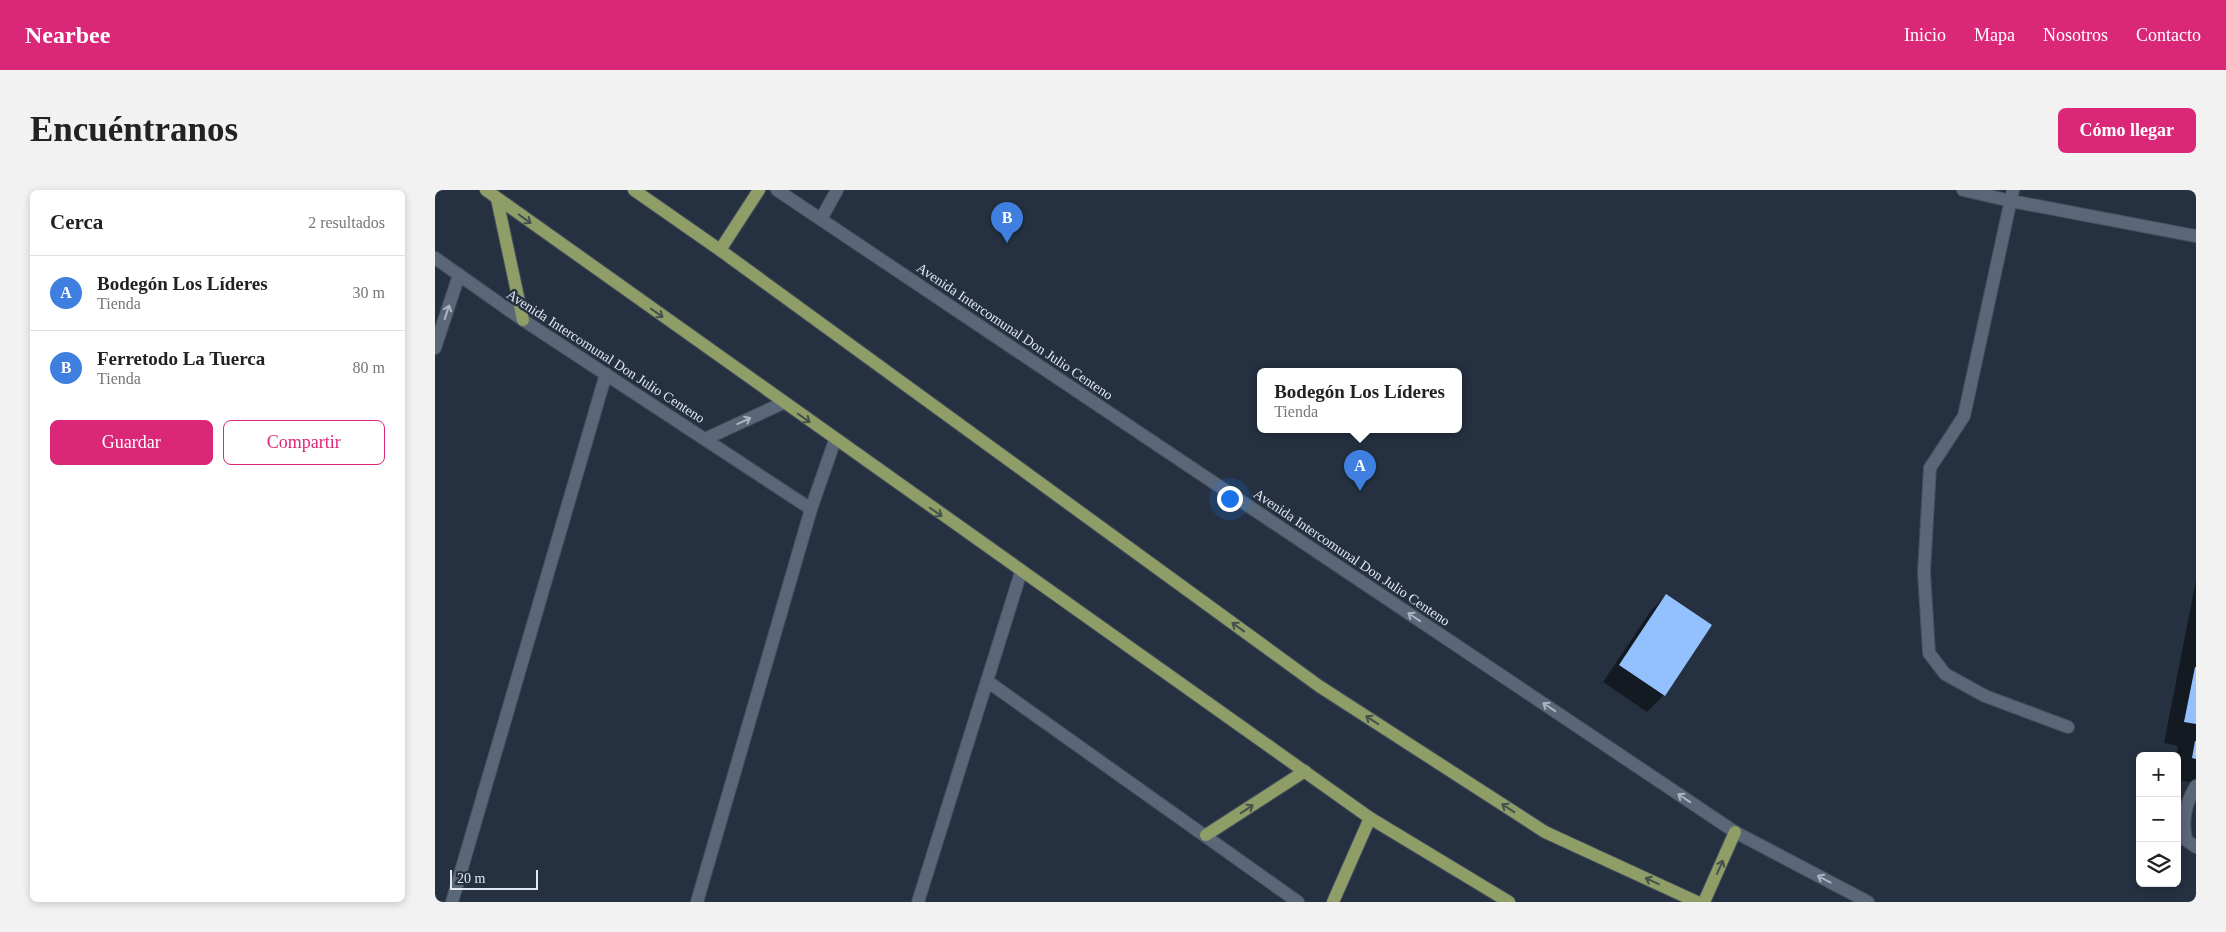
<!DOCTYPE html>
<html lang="es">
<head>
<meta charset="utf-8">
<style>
	:root { --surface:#fff; --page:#f2f2f2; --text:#222; --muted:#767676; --line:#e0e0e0; --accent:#db2777 }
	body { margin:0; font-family:"Times New Roman",serif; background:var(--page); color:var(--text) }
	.controls { position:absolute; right:15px; bottom:15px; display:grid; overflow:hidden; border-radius:8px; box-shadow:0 2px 8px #0003 }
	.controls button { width:45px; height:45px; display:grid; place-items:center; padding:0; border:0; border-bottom:1px solid var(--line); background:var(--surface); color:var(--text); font:25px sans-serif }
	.scale { position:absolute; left:15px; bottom:12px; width:88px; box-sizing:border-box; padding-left:5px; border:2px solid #e1e8f3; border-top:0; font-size:14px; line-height:18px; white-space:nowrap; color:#e1e8f3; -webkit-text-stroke:4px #253141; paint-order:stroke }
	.you { position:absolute; left:794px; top:308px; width:18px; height:18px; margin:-12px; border:4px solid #fff; border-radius:50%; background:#1a73e8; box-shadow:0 0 0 8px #1a73e833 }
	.badge { display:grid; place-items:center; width:32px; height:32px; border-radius:50%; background:var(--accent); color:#fff; font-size:16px; font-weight:700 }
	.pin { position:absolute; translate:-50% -41px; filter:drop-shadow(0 1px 2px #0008) }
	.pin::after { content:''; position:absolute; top:26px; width:18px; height:15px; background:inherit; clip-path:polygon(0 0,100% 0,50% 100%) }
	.popup { position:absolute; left:822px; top:178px; width:205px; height:65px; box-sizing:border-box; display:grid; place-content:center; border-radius:8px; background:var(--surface); filter:drop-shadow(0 1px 4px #0005); font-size:16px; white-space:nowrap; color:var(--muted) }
	.popup b { font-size:19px; color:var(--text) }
	.popup::after { content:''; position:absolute; left:50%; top:100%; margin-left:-10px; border:10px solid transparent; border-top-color:var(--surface) }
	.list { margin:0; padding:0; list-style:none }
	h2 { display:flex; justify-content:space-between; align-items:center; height:65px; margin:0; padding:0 20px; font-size:21px }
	h2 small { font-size:16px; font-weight:400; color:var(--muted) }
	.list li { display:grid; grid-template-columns:32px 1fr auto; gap:15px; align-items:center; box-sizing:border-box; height:75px; padding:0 20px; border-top:1px solid var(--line) }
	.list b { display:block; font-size:19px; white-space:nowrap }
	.list p { margin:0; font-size:16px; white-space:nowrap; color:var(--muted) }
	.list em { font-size:16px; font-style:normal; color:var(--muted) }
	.actions { display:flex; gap:10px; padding:15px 20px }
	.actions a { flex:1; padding:11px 0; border:1px solid var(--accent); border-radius:8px; text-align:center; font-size:18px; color:var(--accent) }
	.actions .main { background:var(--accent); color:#fff }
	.icon { flex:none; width:28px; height:28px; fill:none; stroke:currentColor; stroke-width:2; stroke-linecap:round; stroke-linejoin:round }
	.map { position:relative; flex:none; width:1761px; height:712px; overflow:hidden; border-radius:8px }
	header { display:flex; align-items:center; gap:30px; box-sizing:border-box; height:70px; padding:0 25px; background:var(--accent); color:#fff }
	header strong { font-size:24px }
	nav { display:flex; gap:28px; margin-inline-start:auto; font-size:18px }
	.intro { display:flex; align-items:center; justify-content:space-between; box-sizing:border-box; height:120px; padding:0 30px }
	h1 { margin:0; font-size:35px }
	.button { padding:12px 22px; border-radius:8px; background:var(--accent); color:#fff; font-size:18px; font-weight:700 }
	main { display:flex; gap:30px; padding:0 30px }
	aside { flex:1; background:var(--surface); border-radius:8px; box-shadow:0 2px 8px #0003 }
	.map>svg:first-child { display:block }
</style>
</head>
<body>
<header>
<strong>Nearbee</strong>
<nav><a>Inicio</a><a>Mapa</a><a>Nosotros</a><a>Contacto</a></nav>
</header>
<div class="intro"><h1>Encuéntranos</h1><a class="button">Cómo llegar</a></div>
<main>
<aside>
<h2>Cerca<small>2 resultados</small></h2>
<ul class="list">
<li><span class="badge" style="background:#3f7fe0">A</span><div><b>Bodegón Los Líderes</b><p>Tienda</p></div><em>30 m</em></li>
<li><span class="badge" style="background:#3f7fe0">B</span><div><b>Ferretodo La Tuerca</b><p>Tienda</p></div><em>80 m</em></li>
</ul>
<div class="actions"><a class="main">Guardar</a><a>Compartir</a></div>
</aside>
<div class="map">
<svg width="1761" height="712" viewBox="0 0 1761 712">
	<rect width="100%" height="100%" fill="#253141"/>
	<g fill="#0007">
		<path d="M1761,390V593L1742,590L1741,566L1743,556L1729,553Z"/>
		<path d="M1231,405L1229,505L1212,522L1168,492L1215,422Z"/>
	</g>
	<g fill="#93c0fe">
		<path d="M1231,404L1277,435L1230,506L1184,475Z"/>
		<path d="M1760,477H1761V534L1749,532Z"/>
		<path d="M1760,551H1761V569L1757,568Z"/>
	</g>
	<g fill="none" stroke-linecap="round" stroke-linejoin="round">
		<g stroke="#454f5c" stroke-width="14">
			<g id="service">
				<path d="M386,29L402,0"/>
				<path d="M1495,278L1489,382L1494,463L1510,484L1550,506L1633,537"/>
				<path d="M1761,596C1750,614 1747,630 1751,650L1761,657"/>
				<path d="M483,712L586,382"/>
			</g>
		</g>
		<g stroke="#454f5c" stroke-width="14">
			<g id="minor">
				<path d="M342,0L1300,642L1433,712"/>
				<path d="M1528,0L1576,11L1761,46"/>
				<path d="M0,68L88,130L376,319"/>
				<path d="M0,158L24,85"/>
				<path d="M270,249L348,213"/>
				<path d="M1495,278L1529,226L1578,0"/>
				<path d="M552,491L863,712"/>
				<path d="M17,712L171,184"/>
				<path d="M262,712L376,319L400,250"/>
			</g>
		</g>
		<g stroke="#454f5c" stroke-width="14">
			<g id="primary">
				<path d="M51,0L935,628L1074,712"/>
				<path d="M199,0L285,60L884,496L1110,642L1262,712"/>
				<path d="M62,9L88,130"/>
				<path d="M285,60L324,0"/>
				<path d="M771,645L870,581"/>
				<path d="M898,712L935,628"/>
				<path d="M1269,712L1300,642"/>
			</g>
		</g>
		<use href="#service" stroke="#5a6779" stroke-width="12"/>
		<use href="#minor" stroke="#5a6779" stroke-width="12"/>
		<use href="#primary" stroke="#8f9d67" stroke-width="12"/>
	</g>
	<defs><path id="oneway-shaft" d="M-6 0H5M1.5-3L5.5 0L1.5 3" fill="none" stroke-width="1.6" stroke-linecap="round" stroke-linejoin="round" transform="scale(1.25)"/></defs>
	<g stroke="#45514c">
		<use href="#oneway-shaft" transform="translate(90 29) rotate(36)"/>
		<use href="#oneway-shaft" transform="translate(222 123) rotate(36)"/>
		<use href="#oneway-shaft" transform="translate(369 228) rotate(35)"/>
		<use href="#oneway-shaft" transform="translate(501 322) rotate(35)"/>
		<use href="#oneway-shaft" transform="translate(803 437) rotate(-144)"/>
		<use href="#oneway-shaft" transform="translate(937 530) rotate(-147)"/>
		<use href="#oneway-shaft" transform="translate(1073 618) rotate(-147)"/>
		<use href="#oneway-shaft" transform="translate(812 619) rotate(-33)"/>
		<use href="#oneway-shaft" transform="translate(1285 677) rotate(-66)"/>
		<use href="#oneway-shaft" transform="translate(1217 691) rotate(-155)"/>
	</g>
	<g stroke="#abb4c2">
		<use href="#oneway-shaft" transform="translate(12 122) rotate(-72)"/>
		<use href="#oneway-shaft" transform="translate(309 231) rotate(-25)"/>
		<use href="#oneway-shaft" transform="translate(979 427) rotate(-146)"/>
		<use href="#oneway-shaft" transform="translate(1114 517) rotate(-146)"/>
		<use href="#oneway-shaft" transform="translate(1249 608) rotate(-146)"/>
		<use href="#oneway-shaft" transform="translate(1389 689) rotate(-152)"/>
	</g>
	<g text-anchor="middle" stroke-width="5" stroke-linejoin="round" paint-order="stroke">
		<g font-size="14" fill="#e1e8f3" stroke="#253141">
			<text transform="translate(580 141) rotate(34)" y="5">Avenida Intercomunal Don Julio Centeno</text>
			<text transform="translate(171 166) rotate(33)" y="5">Avenida Intercomunal Don Julio Centeno</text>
			<text transform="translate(917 367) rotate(34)" y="5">Avenida Intercomunal Don Julio Centeno</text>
		</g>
	</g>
</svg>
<div class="controls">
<button>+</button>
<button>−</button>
<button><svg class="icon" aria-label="layers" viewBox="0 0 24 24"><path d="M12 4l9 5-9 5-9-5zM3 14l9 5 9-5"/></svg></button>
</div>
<div class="scale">20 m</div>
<div class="you"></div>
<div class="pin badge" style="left:925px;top:301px;background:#3f7fe0">A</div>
<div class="popup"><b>Bodegón Los Líderes</b>Tienda</div>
<div class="pin badge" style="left:572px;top:53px;background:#3f7fe0">B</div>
</div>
</main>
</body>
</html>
